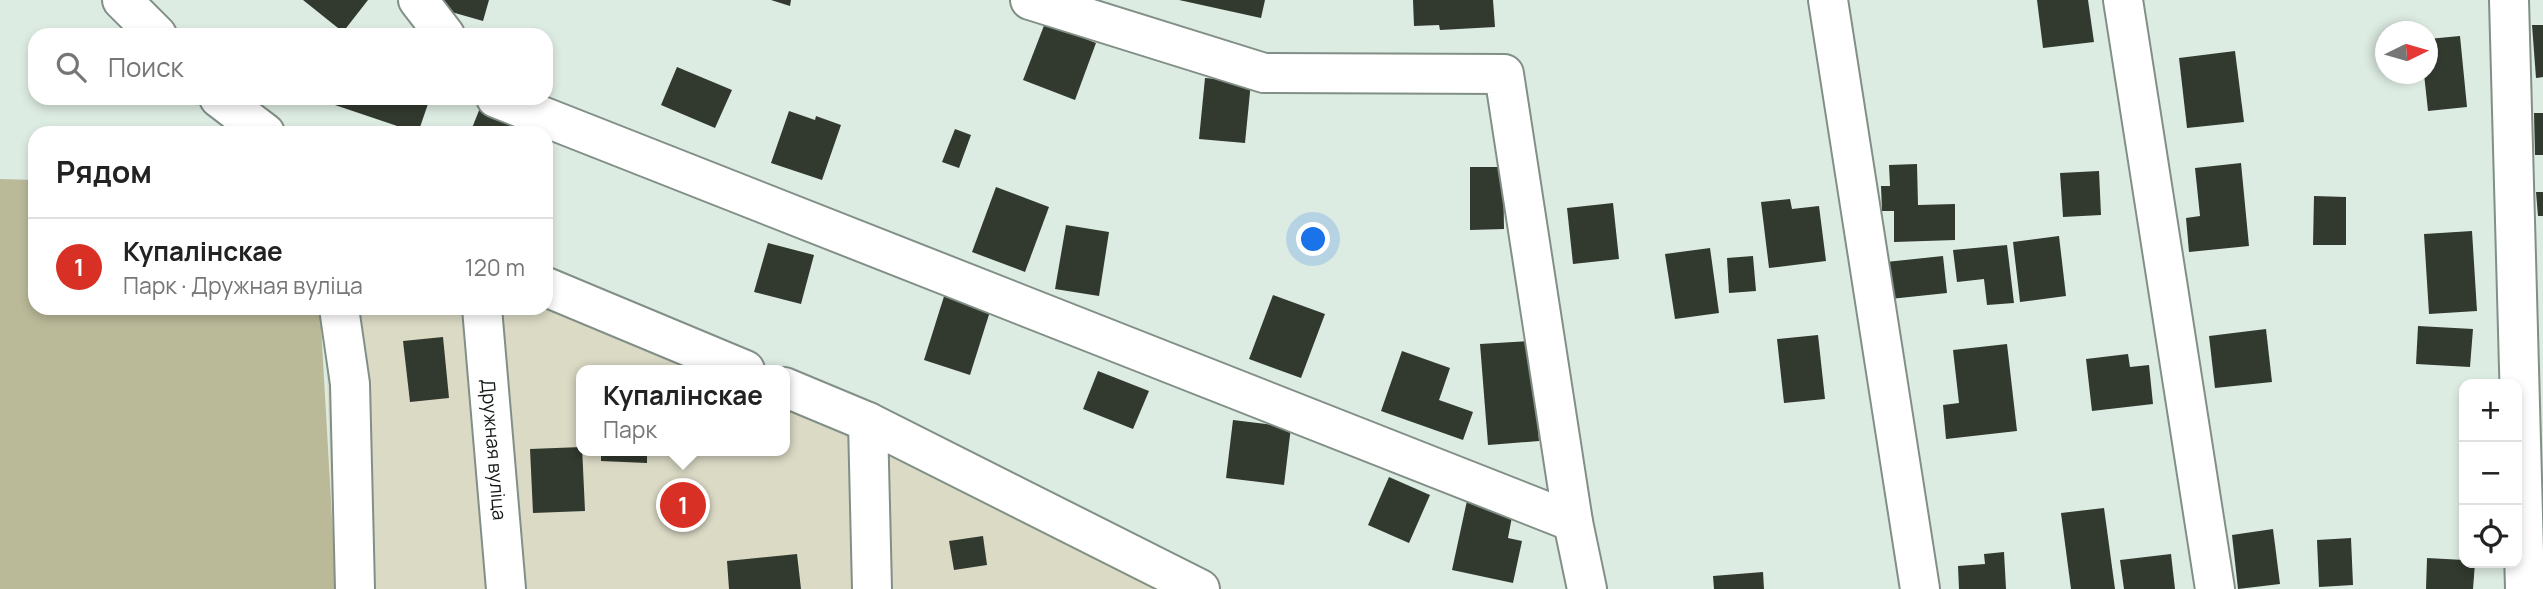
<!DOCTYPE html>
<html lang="ru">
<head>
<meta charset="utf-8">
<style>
	:root { --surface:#fff; --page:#f6f6f6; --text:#222; --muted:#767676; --line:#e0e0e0; --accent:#d93025 }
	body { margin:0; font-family:Manrope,sans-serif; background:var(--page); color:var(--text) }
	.controls { position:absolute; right:21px; bottom:21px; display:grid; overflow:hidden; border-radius:14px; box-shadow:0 4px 10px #0003 }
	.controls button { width:63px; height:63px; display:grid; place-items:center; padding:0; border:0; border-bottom:2px solid var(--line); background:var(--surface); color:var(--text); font:35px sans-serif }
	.compass { position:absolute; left:2375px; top:21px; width:63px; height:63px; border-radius:50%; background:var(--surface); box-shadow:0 4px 10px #0003; rotate:85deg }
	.you { position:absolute; left:1314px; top:240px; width:24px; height:24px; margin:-18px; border:5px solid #fff; border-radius:50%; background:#1a73e8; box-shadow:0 0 0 10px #1a73e833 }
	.badge { display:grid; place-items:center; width:46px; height:46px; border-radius:50%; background:var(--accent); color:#fff; font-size:23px; font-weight:700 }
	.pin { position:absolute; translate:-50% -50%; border:4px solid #fff; box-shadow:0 2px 7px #0006 }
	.popup { position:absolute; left:576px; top:365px; width:214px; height:91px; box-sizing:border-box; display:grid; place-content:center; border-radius:14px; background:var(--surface); filter:drop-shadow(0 2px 5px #0005); font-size:23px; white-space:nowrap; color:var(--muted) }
	.popup b { font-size:26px; color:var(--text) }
	.popup::after { content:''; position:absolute; left:50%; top:100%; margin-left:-14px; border:14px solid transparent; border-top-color:var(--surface) }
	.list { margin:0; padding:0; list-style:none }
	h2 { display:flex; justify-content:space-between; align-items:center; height:91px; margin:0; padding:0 28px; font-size:30px }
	h2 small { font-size:23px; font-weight:400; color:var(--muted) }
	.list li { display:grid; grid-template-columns:46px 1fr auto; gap:21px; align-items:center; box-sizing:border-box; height:98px; padding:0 28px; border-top:2px solid var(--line) }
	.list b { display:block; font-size:26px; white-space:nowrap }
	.list p { margin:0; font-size:23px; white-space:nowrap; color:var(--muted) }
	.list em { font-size:23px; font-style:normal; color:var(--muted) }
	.icon { flex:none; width:38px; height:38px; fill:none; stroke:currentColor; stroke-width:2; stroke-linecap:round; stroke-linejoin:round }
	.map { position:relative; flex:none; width:2543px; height:589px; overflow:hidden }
	.search { position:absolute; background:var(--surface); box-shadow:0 4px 10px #0003; left:28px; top:28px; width:525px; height:77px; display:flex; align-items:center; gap:18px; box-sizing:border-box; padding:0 24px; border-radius:21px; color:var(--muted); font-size:26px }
	.panel { position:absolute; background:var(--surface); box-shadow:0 4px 10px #0003; left:28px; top:126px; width:525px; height:189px; border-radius:21px }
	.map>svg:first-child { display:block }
</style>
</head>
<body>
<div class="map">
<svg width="2543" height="589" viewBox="0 0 2543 589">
	<rect width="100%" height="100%" fill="#ddece3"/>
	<path fill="#dbdac5" d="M546,287L745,370H582V451H784L785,387L1200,589H334L325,308H546Z"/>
	<path fill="#bab998" d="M0,179L35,180V308H320L336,589H0Z"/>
	<g fill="#32392e">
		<path d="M303,0H368L343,32Z"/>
		<path d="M444,0H489L483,21L441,9Z"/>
		<path d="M771,0H791L790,6Z"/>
		<path d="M1179,0H1265L1261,18Z"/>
		<path d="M1413,0H1493L1495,27L1440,30L1439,25L1414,26Z"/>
		<path d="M2037,0H2088L2094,42L2043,48Z"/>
		<path d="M1045,23L1096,43L1075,100L1023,80Z"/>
		<path d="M2532,25H2543V77L2536,78Z"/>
		<path d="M2460,36L2467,107L2428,111L2424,74H2428V39Z"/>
		<path d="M2235,51L2244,122L2187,128L2179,58Z"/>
		<path d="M677,67L732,90L715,128L661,105Z"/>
		<path d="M1205,78L1251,82L1245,143L1199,139Z"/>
		<path d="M331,98H430L418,133L329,103Z"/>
		<path d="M480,108L525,126L522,133H470Z"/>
		<path d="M789,111L815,120L816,116L841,125L822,180L771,163Z"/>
		<path d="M2534,113H2543V155H2535Z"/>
		<path d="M955,129L971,135L959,168L942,162Z"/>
		<path d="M2241,163L2249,246L2189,252L2186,218L2200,216L2195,168Z"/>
		<path d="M1917,164L1918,205L1955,204V240L1894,242V211H1882L1881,186H1890L1889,165Z"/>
		<path d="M1470,167H1503L1504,229L1470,230Z"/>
		<path d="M2099,171L2101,215L2063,217L2060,173Z"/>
		<path d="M996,187L1049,207L1025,272L972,252Z"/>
		<path d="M2536,192H2543V216H2538Z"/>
		<path d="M2314,196L2346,197V245H2313Z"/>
		<path d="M1790,199L1792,209L1819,206L1826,261L1769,268L1761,202Z"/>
		<path d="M1613,203L1619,259L1573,264L1567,208Z"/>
		<path d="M1066,225L1109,232L1099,296L1055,289Z"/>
		<path d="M2472,231L2477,311L2429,314L2424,234Z"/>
		<path d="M2059,236L2066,296L2020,302L2013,242Z"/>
		<path d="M768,243L814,255L801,304L754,292Z"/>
		<path d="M2007,245L2014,303L1987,305L1984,279L1957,282L1953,250Z"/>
		<path d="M1710,248L1719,313L1675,319L1665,254Z"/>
		<path d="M1753,256L1756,291L1729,293L1727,258Z"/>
		<path d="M1943,256L1947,293L1890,299L1886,262Z"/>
		<path d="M946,290L992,305L970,375L924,360Z"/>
		<path d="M1273,295L1325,314L1301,378L1249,359Z"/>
		<path d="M2418,326L2473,329L2470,367L2416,364Z"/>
		<path d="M2266,329L2272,382L2215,388L2209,336Z"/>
		<path d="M1818,335L1825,399L1784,403L1777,339Z"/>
		<path d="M443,337L449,398L410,402L403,341Z"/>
		<path d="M1531,341L1539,441L1488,445L1480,344Z"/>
		<path d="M2007,344L2017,431L1946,439L1943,405L1959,403L1953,350Z"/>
		<path d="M1402,351L1450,368L1439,400L1473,412L1463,440L1381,411Z"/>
		<path d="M2128,354L2130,367L2149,365L2153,404L2092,411L2086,359Z"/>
		<path d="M1098,371L1149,391L1133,429L1083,409Z"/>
		<path d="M1233,420L1291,427L1284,485L1226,478Z"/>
		<path d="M582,447L585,511L533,513L530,449Z"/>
		<path d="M601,451H647V463L601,461Z"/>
		<path d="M1389,477L1430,495L1409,543L1368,525Z"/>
		<path d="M1468,496L1514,506L1508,538L1522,541L1513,583L1452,570Z"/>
		<path d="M2104,508L2115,589H2071L2061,513Z"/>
		<path d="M2273,529L2280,584L2238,589L2232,535Z"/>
		<path d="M983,536L987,565L954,570L949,541Z"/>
		<path d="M2351,538L2353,585L2319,587L2317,540Z"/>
		<path d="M2004,552L2006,589H1959L1958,566L1985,564L1984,554Z"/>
		<path d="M797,554L801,589H729L727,561Z"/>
		<path d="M2171,554L2175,589H2124L2120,560Z"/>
		<path d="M2427,558L2464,560V563H2475L2473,589H2426Z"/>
		<path d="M1763,572L1764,589H1714L1713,576Z"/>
	</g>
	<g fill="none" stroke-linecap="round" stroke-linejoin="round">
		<g stroke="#818f87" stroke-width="42">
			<g id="street">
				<path d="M122,0L157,35"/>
				<path d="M418,0L445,35"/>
				<path d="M1030,0L1264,73L1504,74L1573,522L1587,589"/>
				<path d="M1828,0L1920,589"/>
				<path d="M2123,0L2215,589"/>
				<path d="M2509,0L2525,589"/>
				<path d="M219,98L265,133"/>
				<path d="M496,98L1573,522"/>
				<path d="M546,287L745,370"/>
				<path d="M339,308L350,384L355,589"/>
				<path id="s1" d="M482,308L506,589"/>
				<path d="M784,387L868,422L1200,589"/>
				<path d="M868,422L872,589"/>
			</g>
		</g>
		<use href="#street" stroke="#fff" stroke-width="38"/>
	</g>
	<g text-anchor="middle" stroke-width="7" stroke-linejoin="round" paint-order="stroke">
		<g font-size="19" fill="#101613" stroke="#ddece3">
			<text dy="7" stroke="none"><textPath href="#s1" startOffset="142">Дружная вуліца</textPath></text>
		</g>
	</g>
</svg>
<div class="controls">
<button>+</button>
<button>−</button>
<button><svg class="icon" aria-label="locate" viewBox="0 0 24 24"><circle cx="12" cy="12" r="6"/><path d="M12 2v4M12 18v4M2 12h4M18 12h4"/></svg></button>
</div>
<svg class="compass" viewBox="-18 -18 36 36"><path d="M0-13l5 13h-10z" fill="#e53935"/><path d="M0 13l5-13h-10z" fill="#767676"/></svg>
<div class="you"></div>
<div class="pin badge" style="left:683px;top:505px">1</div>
<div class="popup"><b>Купалінскае</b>Парк</div>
<div class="search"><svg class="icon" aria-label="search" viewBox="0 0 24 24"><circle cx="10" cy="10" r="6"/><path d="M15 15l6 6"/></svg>Поиск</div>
<section class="panel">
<h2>Рядом<small></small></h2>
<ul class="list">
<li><span class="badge">1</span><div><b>Купалінскае</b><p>Парк · Дружная вуліца</p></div><em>120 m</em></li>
</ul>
</section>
</div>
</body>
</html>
